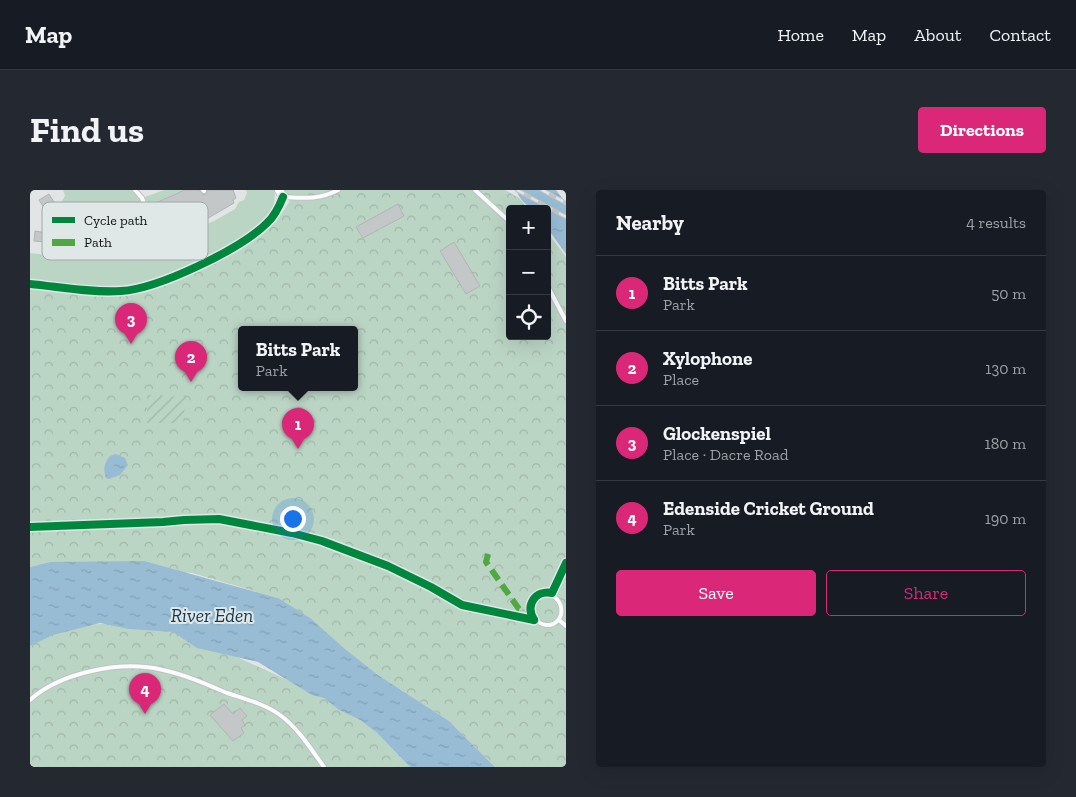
<!DOCTYPE html>
<html lang="en">
<head>
<meta charset="utf-8">
<style>
	:root { --surface:#171b24; --page:#242831; --text:#f1f3f6; --muted:#9ea1a6; --line:#363941; --accent:#db2777 }
	body { margin:0; font-family:"Zilla Slab",serif; background:var(--page); color:var(--text) }
	.controls { position:absolute; right:15px; top:15px; display:grid; overflow:hidden; border-radius:5px; box-shadow:0 5px 20px #0002 }
	.controls button { width:45px; height:45px; display:grid; place-items:center; padding:0; border:0; border-bottom:1px solid var(--line); background:var(--surface); color:var(--text); font:25px sans-serif }
	.you { position:absolute; left:262px; top:328px; width:18px; height:18px; margin:-12px; border:4px solid #fff; border-radius:50%; background:#1a73e8; box-shadow:0 0 0 8px #1a73e833 }
	.badge { display:grid; place-items:center; width:32px; height:32px; border-radius:50%; background:var(--accent); color:#fff; font-size:16px; font-weight:700 }
	.pin { position:absolute; translate:-50% -41px; filter:drop-shadow(0 1px 2px #0008) }
	.pin::after { content:''; position:absolute; top:26px; width:18px; height:15px; background:inherit; clip-path:polygon(0 0,100% 0,50% 100%) }
	.popup { position:absolute; left:208px; top:136px; width:120px; height:65px; box-sizing:border-box; display:grid; place-content:center; border-radius:5px; background:var(--surface); filter:drop-shadow(0 1px 4px #0005); font-size:16px; white-space:nowrap; color:var(--muted) }
	.popup b { font-size:19px; color:var(--text) }
	.popup::after { content:''; position:absolute; left:50%; top:100%; margin-left:-10px; border:10px solid transparent; border-top-color:var(--surface) }
	.list { margin:0; padding:0; list-style:none }
	h2 { display:flex; justify-content:space-between; align-items:center; height:65px; margin:0; padding:0 20px; font-size:21px }
	h2 small { font-size:16px; font-weight:400; color:var(--muted) }
	.list li { display:grid; grid-template-columns:32px 1fr auto; gap:15px; align-items:center; box-sizing:border-box; height:75px; padding:0 20px; border-top:1px solid var(--line) }
	.list b { display:block; font-size:19px; white-space:nowrap }
	.list p { margin:0; font-size:16px; white-space:nowrap; color:var(--muted) }
	.list em { font-size:16px; font-style:normal; color:var(--muted) }
	.actions { display:flex; gap:10px; padding:15px 20px }
	.actions a { flex:1; padding:11px 0; border:1px solid var(--accent); border-radius:5px; text-align:center; font-size:18px; color:var(--accent) }
	.actions .main { background:var(--accent); color:#fff }
	.icon { flex:none; width:28px; height:28px; fill:none; stroke:currentColor; stroke-width:2; stroke-linecap:round; stroke-linejoin:round }
	.map { position:relative; flex:none; width:536px; height:577px; overflow:hidden; border-radius:5px }
	header { display:flex; align-items:center; gap:30px; box-sizing:border-box; height:70px; padding:0 25px; background:var(--surface); border-bottom:1px solid var(--line) }
	header strong { font-size:24px }
	nav { display:flex; gap:28px; margin-inline-start:auto; font-size:18px }
	.intro { display:flex; align-items:center; justify-content:space-between; box-sizing:border-box; height:120px; padding:0 30px }
	h1 { margin:0; font-size:35px }
	.button { padding:12px 22px; border-radius:5px; background:var(--accent); color:#fff; font-size:18px; font-weight:700 }
	main { display:flex; gap:30px; padding:0 30px }
	aside { flex:1; background:var(--surface); border-radius:5px; box-shadow:0 5px 20px #0002 }
	.map>svg:first-child { display:block }
</style>
</head>
<body>
<header>
<strong>Map</strong>
<nav><a>Home</a><a>Map</a><a>About</a><a>Contact</a></nav>
</header>
<div class="intro"><h1>Find us</h1><a class="button">Directions</a></div>
<main>
<div class="map">
<svg width="536" height="577" viewBox="0 0 536 577">
	<defs>
		<pattern id="forest-crowns" width="20" height="18" patternUnits="userSpaceOnUse" patternTransform="scale(1.25)"><rect width="20" height="18" fill="#bbd5c5"/><path d="M2 6a3 3 0 1 1 6 0M12 15a3 3 0 1 1 6 0" fill="none" stroke="#a0b6a8"/></pattern>
		<pattern id="garden-furrows" width="10" height="10" patternUnits="userSpaceOnUse" patternTransform="scale(1.25)"><rect width="10" height="10" fill="#bbd5c5"/><path d="M-1 1l2-2M0 10L10 0M9 11l2-2" fill="none" stroke="#a0b6a8"/></pattern>
		<pattern id="water-ripples" width="26" height="14" patternUnits="userSpaceOnUse" patternTransform="scale(1.25)"><rect width="26" height="14" fill="#98bcd4"/><path d="M2 4q2-2 4 0t4 0M15 11q2-2 4 0t4 0" fill="none" stroke="#82a1b5"/></pattern>
	</defs>
	<rect width="100%" height="100%" fill="#e1e5e5"/>
	<g fill="#bbd5c5">
		<path d="M33,0H102L109,7L112,8L134,0H155L118,17L116,9L110,10L117,29L95,37L89,19L53,28L60,65L32,64L25,27L20,18L32,11L35,6Z"/>
		<path d="M216,0H244C246,9 243,22 237,29C222,48 131,92 106,96C72,100 35,95 0,92V63L51,69L85,70L106,63L184,31L205,19L209,12L214,10L217,3Z"/>
	</g>
	<g fill="url(#forest-crowns)" fill-rule="evenodd">
		<path d="M243,0H475L489,8L498,19H480V146H517V42L536,67V577H465L419,531L348,485L248,408L162,383L20,372L0,377V99L2,97L75,104H100L126,96L224,48L246,32L261,9L253,2ZM212,140H324V198H212Z"/>
		<path d="M98,433L135,439L185,457L273,497L294,508L309,520L330,530L347,543L380,577H0V451L47,435Z"/>
	</g>
	<path fill="url(#garden-furrows)" d="M117,205L156,207L153,233H117Z"/>
	<g fill="url(#water-ripples)">
		<path d="M486,0H526L536,13V64L518,39L517,19C501,19 493,16 486,0Z"/>
		<path d="M86,264L95,268L98,275L90,285L79,289L76,288C73,279 74,273 80,266Z"/>
		<path d="M114,371L248,408L280,428L315,459L348,485L419,531L465,577H380L347,543L330,530L309,520L294,508L282,505L228,472L167,458L143,442L99,439L70,433L23,445L0,456V377L20,372Z"/>
	</g>
	<g fill="#c4c7c7" stroke="#b1b4b4">
		<path d="M155,0H169L174,5L177,3L178,0H203L206,8L203,10L204,13L173,31L134,49L119,16Z"/>
		<path d="M19,4L26,15L16,21L9,10Z"/>
		<path d="M368,14L374,26L333,48L326,37Z"/>
		<path d="M85,27L89,44L84,50L74,52L77,65H70L69,61L62,63L59,50L57,51L53,35Z"/>
		<path d="M5,41L17,43L16,52L4,51Z"/>
		<path d="M116,41L119,49L102,55L100,46Z"/>
		<path d="M424,52L450,96L436,104L410,61Z"/>
		<path d="M194,514L203,524L210,518L217,526L212,530L215,535L211,538L214,543L203,551L180,525Z"/>
	</g>
	<g fill="none" stroke-linecap="round" stroke-linejoin="round">
		<g stroke="#bec2c2" stroke-width="6">
			<g id="lane">
				<path d="M173,0L174,1"/>
				<path d="M445,0L480,32"/>
				<path d="M253,7C273,8 289,10 308,0"/>
				<path d="M87,20L94,42L118,34L120,28L112,8L105,0"/>
				<path d="M81,59L96,42"/>
				<path d="M517,95L536,131"/>
				<path d="M522,403L536,373"/>
				<path d="M479,425C486,427 494,427 502,429C508,431 512,436 520,435C525,434 529,430 531,425C536,395 484,396 504,430"/>
				<path d="M529,430L536,436"/>
				<path d="M0,510C31,482 92,470 133,480C156,485 176,494 197,503C215,509 235,514 250,525C268,538 281,559 294,577"/>
			</g>
		</g>
		<g stroke="#bec2c2" stroke-width="10">
			<path id="street" d="M0,94C30,97 61,103 91,101C128,99 211,59 237,33C245,26 249,17 253,7L249,0"/>
		</g>
		<use href="#lane" stroke="#fafbfb" stroke-width="4"/>
		<use href="#street" stroke="#fafbfb" stroke-width="8"/>
		<g stroke="#c3c4c4" stroke-width="4.5">
			<g id="rail">
				<path d="M487,0L536,27"/>
				<path d="M512,0L536,13"/>
			</g>
		</g>
		<use href="#rail" stroke="#dfe7e7" stroke-width="2.5" stroke-dasharray="8" stroke-linecap="butt"/>
		<path stroke="#51a842" stroke-width="6" stroke-dasharray="12 6" stroke-linecap="butt" d="M458,364L456,372L489,419L500,420"/>
		<g stroke="#dfe7e7" stroke-width="11">
			<g id="cycleway">
				<path d="M0,94C30,97 61,103 91,101C128,99 211,59 237,33C245,26 249,17 253,7"/>
				<path d="M0,337L133,332L154,330L189,329L262,343L292,351L358,376L401,397L432,415L504,430"/>
				<path d="M504,430C495,415 505,400 522,403L536,373"/>
			</g>
		</g>
		<use href="#cycleway" stroke="#00873e" stroke-width="8"/>
	</g>
	<g text-anchor="middle" stroke-width="4" stroke-linejoin="round" paint-order="stroke">
		<g font-size="19" font-style="italic" fill="#113952" stroke="#dfe7e7">
			<text x="182" y="432">River Eden</text>
		</g>
	</g>
	<rect x="12" y="12" width="166" height="58" rx="8" fill="#dfe7e7" stroke="#a1a7a7" stroke-width="1"/>
	<rect x="22" y="27" width="23" height="6" fill="#00873e"/>
	<rect x="22" y="49" width="23" height="7" fill="#51a842"/>
	<g font-size="14" fill="#0f1111">
		<text x="54" y="35">Cycle path</text>
		<text x="54" y="57">Path</text>
	</g>
</svg>
<div class="controls">
<button>+</button>
<button>−</button>
<button><svg class="icon" aria-label="locate" viewBox="0 0 24 24"><circle cx="12" cy="12" r="6"/><path d="M12 2v4M12 18v4M2 12h4M18 12h4"/></svg></button>
</div>
<div class="you"></div>
<div class="pin badge" style="left:268px;top:259px">1</div>
<div class="popup"><b>Bitts Park</b>Park</div>
<div class="pin badge" style="left:161px;top:192px">2</div>
<div class="pin badge" style="left:101px;top:154px">3</div>
<div class="pin badge" style="left:115px;top:524px">4</div>
</div>
<aside>
<h2>Nearby<small>4 results</small></h2>
<ul class="list">
<li><span class="badge">1</span><div><b>Bitts Park</b><p>Park</p></div><em>50 m</em></li>
<li><span class="badge">2</span><div><b>Xylophone</b><p>Place</p></div><em>130 m</em></li>
<li><span class="badge">3</span><div><b>Glockenspiel</b><p>Place · Dacre Road</p></div><em>180 m</em></li>
<li><span class="badge">4</span><div><b>Edenside Cricket Ground</b><p>Park</p></div><em>190 m</em></li>
</ul>
<div class="actions"><a class="main">Save</a><a>Share</a></div>
</aside>
</main>
</body>
</html>
